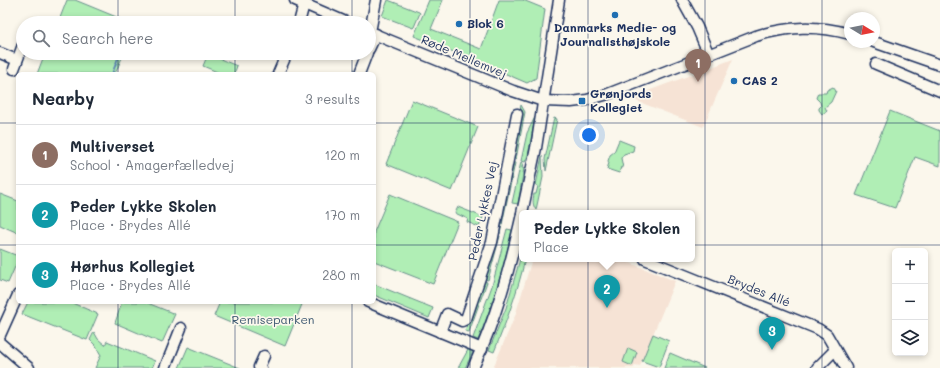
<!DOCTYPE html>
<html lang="en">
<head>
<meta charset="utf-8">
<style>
	:root { --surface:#fff; --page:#f6f6f7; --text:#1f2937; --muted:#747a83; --line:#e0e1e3; --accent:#2563eb }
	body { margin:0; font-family:Mali,sans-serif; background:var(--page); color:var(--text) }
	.controls { position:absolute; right:12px; bottom:12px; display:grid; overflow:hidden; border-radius:6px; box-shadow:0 2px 6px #0003 }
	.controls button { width:36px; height:36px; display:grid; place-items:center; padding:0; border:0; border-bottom:1px solid var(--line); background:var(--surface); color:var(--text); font:20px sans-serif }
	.compass { position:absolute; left:844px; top:12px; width:36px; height:36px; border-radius:50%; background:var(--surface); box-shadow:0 2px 6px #0003; rotate:100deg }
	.you { position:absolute; left:589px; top:135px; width:14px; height:14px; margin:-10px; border:3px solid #fff; border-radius:50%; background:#1a73e8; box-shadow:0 0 0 6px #1a73e833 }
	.badge { display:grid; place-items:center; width:26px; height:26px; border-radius:50%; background:var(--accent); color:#fff; font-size:13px; font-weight:700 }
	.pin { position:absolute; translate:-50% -33px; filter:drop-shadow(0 1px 2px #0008) }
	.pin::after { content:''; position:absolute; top:21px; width:14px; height:12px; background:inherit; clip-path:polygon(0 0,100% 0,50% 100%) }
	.popup { position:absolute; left:519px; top:210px; width:176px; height:52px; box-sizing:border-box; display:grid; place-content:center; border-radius:6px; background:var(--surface); filter:drop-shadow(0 1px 3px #0005); font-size:13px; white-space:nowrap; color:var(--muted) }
	.popup b { font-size:15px; color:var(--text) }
	.popup::after { content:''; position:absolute; left:50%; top:100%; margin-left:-8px; border:8px solid transparent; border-top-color:var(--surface) }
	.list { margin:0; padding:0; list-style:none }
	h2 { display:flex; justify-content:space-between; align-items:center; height:52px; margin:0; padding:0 16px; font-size:17px }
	h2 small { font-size:13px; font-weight:400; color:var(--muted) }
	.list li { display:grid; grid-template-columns:26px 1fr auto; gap:12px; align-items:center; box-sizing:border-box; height:60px; padding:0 16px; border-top:1px solid var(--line) }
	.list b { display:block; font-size:15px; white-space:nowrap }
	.list p { margin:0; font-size:13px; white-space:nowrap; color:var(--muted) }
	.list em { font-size:13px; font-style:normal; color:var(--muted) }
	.icon { flex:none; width:22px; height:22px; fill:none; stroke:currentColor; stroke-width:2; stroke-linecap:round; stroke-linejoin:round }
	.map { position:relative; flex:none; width:940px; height:368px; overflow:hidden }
	.search { position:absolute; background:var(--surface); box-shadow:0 2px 6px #0003; left:16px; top:16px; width:360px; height:44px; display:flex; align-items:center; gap:10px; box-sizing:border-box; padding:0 14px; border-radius:22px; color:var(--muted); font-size:15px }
	.panel { position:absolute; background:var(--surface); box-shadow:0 2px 6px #0003; left:16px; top:72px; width:360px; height:232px; border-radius:6px }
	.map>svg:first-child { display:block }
</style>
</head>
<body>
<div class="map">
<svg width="940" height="368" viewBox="0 0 940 368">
	<rect width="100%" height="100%" fill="#fbf7ec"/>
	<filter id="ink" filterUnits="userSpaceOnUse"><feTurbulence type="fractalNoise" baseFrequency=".025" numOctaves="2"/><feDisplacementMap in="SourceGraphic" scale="8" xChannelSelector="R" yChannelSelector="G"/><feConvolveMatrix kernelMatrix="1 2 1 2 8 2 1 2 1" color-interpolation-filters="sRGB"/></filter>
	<g filter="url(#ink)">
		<g fill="#f6e3d5">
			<path d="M733,59L703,127L629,98L715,66Z"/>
			<path d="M532,259H620L675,281L640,366L635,365L634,368H493L515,316Z"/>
		</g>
		<g fill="#b0eeb5" stroke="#668e8a">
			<path d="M67,0H75L131,23H58Z"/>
			<path d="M388,0L419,12L420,13L414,27L413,28L382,16Z"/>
			<path d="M429,0H443L431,29L481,49L499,0H523L545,9L536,78L527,83L476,61L414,36Z"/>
			<path d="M45,53H124L115,74H37Z"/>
			<path d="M208,54L237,66L234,74H222L203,66Z"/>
			<path d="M833,87L836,91L831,102L825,107L827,111L826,112L822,114L819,110V108L821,106L820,102L816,98L818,93H826L827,90Z"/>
			<path d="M412,100L478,127L452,191L386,164Z"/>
			<path d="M521,105L525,112L516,159L511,157Z"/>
			<path d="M890,111L940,131V166L915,157L895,208L856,195Z"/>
			<path d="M535,117L528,156L525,162L521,161L527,133Z"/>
			<path d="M554,118L557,119L546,171L545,159Z"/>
			<path d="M619,140L634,146L633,151L624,154L621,158L623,168L621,167L619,173L607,169L609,163L608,161L610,155L614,152Z"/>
			<path d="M542,156L543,177L536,210C532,204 533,201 534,194H536L538,186L536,185Z"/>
			<path d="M511,162L515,163L500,234L495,233Z"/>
			<path d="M521,162L523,163L522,168H524L518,204L512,203Z"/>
			<path d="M0,194L18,201V233L0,225Z"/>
			<path d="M390,194L458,222L433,284L374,261V232Z"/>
			<path d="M458,207L483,217L479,227L467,222L468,219L455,213Z"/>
			<path d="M507,229L512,230C504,268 493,304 478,340L473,338L492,286Z"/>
			<path d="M495,235L500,236L488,280L484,279Z"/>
			<path d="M0,249L18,256V260L8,283L0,280Z"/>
			<path d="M522,252V259H525C518,291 506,322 494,352L489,350L506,308Z"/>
			<path d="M483,281L487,282L469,332L465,331Z"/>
			<path d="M374,284L433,308L429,318L374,295Z"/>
			<path d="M28,302H70L98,314L87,340L22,314Z"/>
			<path d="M119,302H145L175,314L162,343L115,323L121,305Z"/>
			<path d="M220,302H303L285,346L214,316Z"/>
			<path d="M94,332L98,339L105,345L107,341L155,361L152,368H95L101,355L95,345L90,340Z"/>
			<path d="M653,334L669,341L659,367L642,361Z"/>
			<path d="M188,347L240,368H179Z"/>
			<path d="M469,348L472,351V354L465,368H458Z"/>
			<path d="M628,348L637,352L632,366L623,362Z"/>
			<path d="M670,353L705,368H664Z"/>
		</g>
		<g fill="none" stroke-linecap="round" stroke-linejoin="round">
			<path stroke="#628bb5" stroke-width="2" d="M112,74L120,53"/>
			<g stroke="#1b2f5e" stroke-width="13">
				<g id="minor">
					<path d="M295,0L348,23"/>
					<path d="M682,0L697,27L709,55"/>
					<path d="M299,23L304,4"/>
					<path d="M369,32L513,91L543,101L571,102L587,100L608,94L756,36C789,26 816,25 850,34"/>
					<path d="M370,32L376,0"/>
					<path d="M874,42L940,65"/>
					<path d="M369,49L376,34"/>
					<path d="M0,53L17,60"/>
					<path d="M876,64L940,91"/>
					<path d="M14,69L23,45"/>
					<path d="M278,74L287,53"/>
					<path d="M359,74L367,53"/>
					<path d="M522,213L536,148L559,0"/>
					<path d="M645,259L818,329L827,335L846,368"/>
					<path d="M368,302L482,349"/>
					<path d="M440,332L447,314L462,321L466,319L492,242L517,114"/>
					<path d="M0,335L18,295"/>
					<path d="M0,343L29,368"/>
					<path d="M165,368L181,328"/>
					<path d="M261,368L259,367L264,356"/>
					<path d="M473,368C496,319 510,267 522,214"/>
					<path d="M817,368L835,350"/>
				</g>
			</g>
			<use href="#minor" stroke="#fbf7ec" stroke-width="10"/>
		</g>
	</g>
	<path fill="none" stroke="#1b2f5e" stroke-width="1" stroke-opacity="0.55" d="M118,0V23M235,0V23M352,0V23M470,0V368M588,0V368M705,0V368M822,0V368M118,53V74M235,53V74M352,53V74M0,123H18M374,123H940M0,245H18M374,245H940M118,302V368M235,302V368M352,302V368"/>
	<g fill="#1f6fb2" stroke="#fbf7ec" stroke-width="1.5">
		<circle cx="615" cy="15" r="4"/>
		<circle cx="459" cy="24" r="4"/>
		<circle cx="734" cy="81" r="4"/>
		<rect x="578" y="97" width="8" height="8" rx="2"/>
	</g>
	<g text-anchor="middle" stroke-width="3.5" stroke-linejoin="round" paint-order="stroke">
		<g font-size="12" font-weight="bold" fill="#1b2f5e" stroke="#fbf7ec" text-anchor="start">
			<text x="467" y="28">Blok 6</text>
			<text x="615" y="32" text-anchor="middle">Danmarks Medie- og<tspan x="615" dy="14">Journalisthøjskole</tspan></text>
			<text x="742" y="85">CAS 2</text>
			<text x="590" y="98">Grønjords<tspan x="590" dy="14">Kollegiet</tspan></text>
		</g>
		<g font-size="12" fill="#1b2f5e" stroke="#fbf7ec">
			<text transform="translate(464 57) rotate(23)" y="4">Røde Mellemvej</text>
			<text transform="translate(483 211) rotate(-78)" y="4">Peder Lykkes Vej</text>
			<text transform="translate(759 291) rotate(22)" y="4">Brydes Allé</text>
		</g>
		<g font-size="12" fill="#39556f" stroke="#fbf7ec">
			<text x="273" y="324">Remiseparken</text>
		</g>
	</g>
</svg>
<div class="controls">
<button>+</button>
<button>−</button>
<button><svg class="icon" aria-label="layers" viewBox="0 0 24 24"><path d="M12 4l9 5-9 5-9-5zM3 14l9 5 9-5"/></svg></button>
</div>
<svg class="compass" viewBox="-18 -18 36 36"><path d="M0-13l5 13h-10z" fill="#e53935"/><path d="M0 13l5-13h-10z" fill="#747a83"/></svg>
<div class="you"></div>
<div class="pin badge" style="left:698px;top:82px;background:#8d6e63">1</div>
<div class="pin badge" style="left:607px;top:308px;background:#0f9aa8">2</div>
<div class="popup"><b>Peder Lykke Skolen</b>Place</div>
<div class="pin badge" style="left:772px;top:350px;background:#0f9aa8">3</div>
<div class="search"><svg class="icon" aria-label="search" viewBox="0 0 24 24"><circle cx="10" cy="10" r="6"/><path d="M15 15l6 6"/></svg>Search here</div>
<section class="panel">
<h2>Nearby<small>3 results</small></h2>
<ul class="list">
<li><span class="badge" style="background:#8d6e63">1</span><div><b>Multiverset</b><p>School · Amagerfælledvej</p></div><em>120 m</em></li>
<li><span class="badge" style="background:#0f9aa8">2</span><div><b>Peder Lykke Skolen</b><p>Place · Brydes Allé</p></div><em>170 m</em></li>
<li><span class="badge" style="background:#0f9aa8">3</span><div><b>Hørhus Kollegiet</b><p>Place · Brydes Allé</p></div><em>280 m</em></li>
</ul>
</section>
</div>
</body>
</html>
